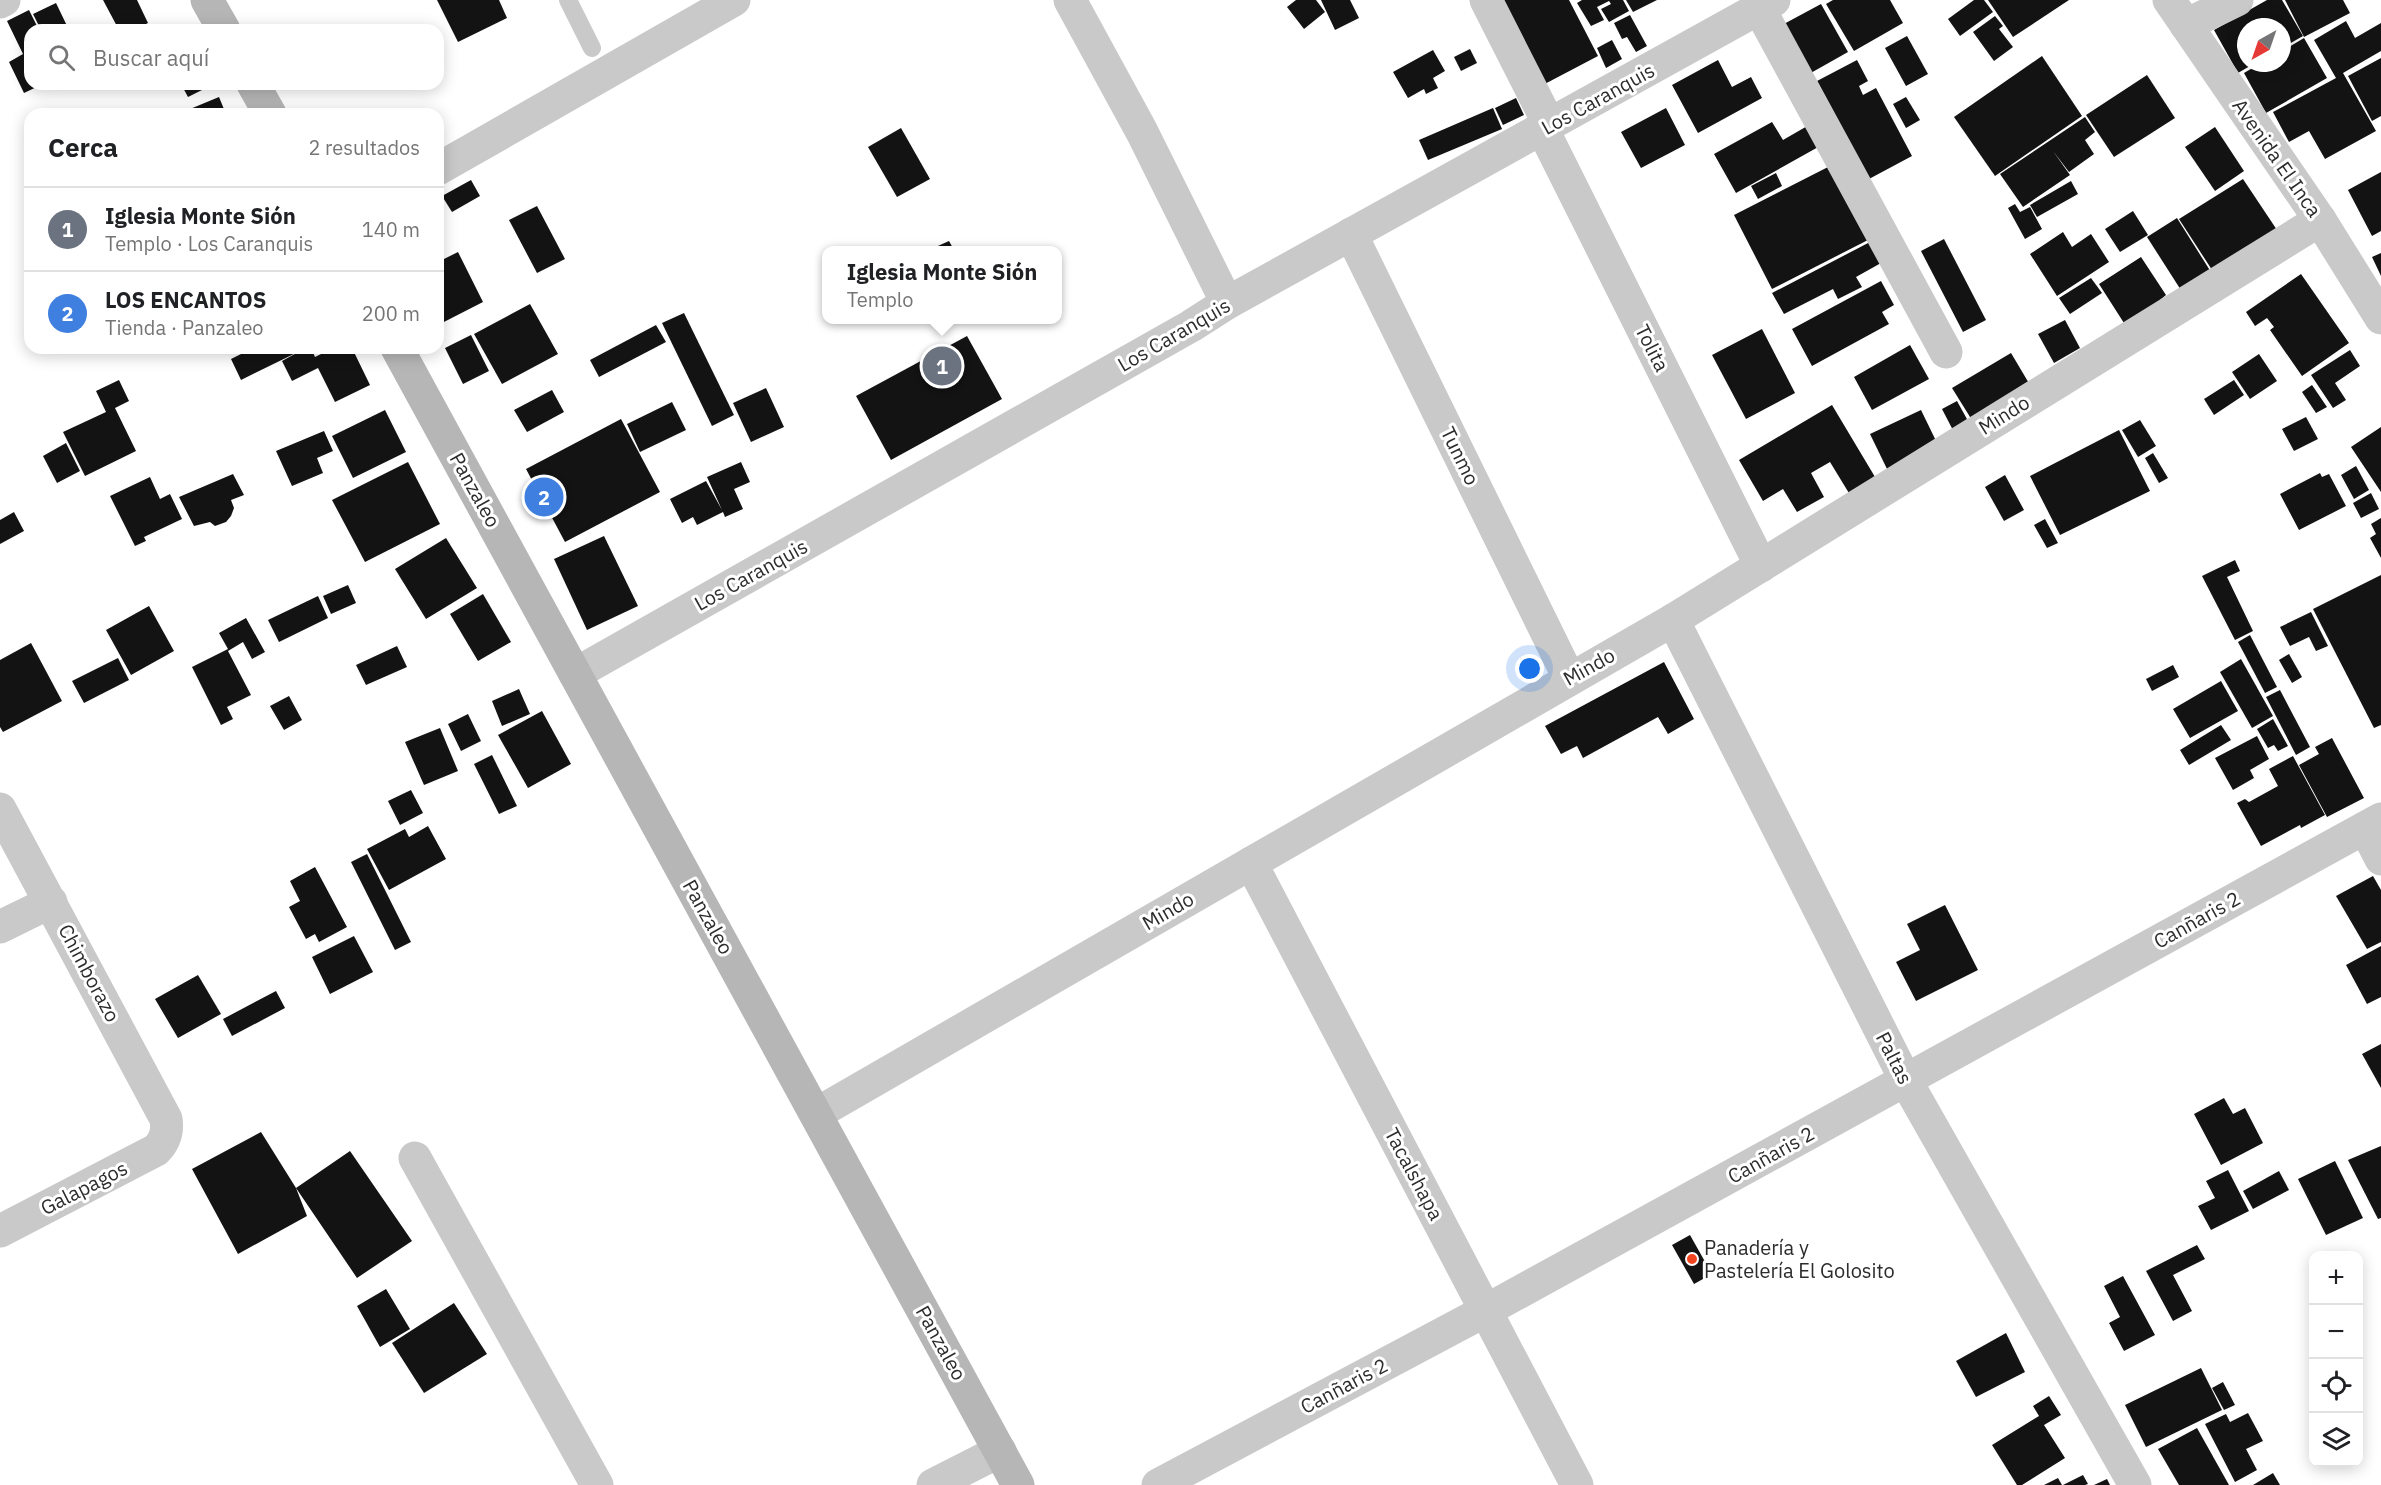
<!DOCTYPE html>
<html lang="es">
<head>
<meta charset="utf-8">
<style>
	:root { --surface:#fff; --page:#f6f6f6; --text:#202124; --muted:#757577; --line:#e0e0e0; --accent:#ea580c }
	body { margin:0; font-family:"IBM Plex Sans",sans-serif; background:var(--page); color:var(--text) }
	.controls { position:absolute; right:18px; bottom:18px; display:grid; overflow:hidden; border-radius:12px; box-shadow:0 3px 15px #0003 }
	.controls button { width:54px; height:54px; display:grid; place-items:center; padding:0; border:0; border-bottom:2px solid var(--line); background:var(--surface); color:var(--text); font:30px sans-serif }
	.compass { position:absolute; left:2237px; top:18px; width:54px; height:54px; border-radius:50%; background:var(--surface); box-shadow:0 3px 15px #0003; rotate:220deg }
	.you { position:absolute; left:1530px; top:669px; width:21px; height:21px; margin:-15px; border:4px solid #fff; border-radius:50%; background:#1a73e8; box-shadow:0 0 0 9px #1a73e833 }
	.badge { display:grid; place-items:center; width:39px; height:39px; border-radius:50%; background:var(--accent); color:#fff; font-size:20px; font-weight:700 }
	.pin { position:absolute; translate:-50% -50%; border:3px solid #fff; box-shadow:0 2px 6px #0006 }
	.popup { position:absolute; left:822px; top:246px; width:240px; height:78px; box-sizing:border-box; display:grid; place-content:center; border-radius:12px; background:var(--surface); filter:drop-shadow(0 2px 4px #0005); font-size:20px; white-space:nowrap; color:var(--muted) }
	.popup b { font-size:22px; color:var(--text) }
	.popup::after { content:''; position:absolute; left:50%; top:100%; margin-left:-12px; border:12px solid transparent; border-top-color:var(--surface) }
	.list { margin:0; padding:0; list-style:none }
	h2 { display:flex; justify-content:space-between; align-items:center; height:78px; margin:0; padding:0 24px; font-size:26px }
	h2 small { font-size:20px; font-weight:400; color:var(--muted) }
	.list li { display:grid; grid-template-columns:39px 1fr auto; gap:18px; align-items:center; box-sizing:border-box; height:84px; padding:0 24px; border-top:2px solid var(--line) }
	.list b { display:block; font-size:22px; white-space:nowrap }
	.list p { margin:0; font-size:20px; white-space:nowrap; color:var(--muted) }
	.list em { font-size:20px; font-style:normal; color:var(--muted) }
	.icon { flex:none; width:33px; height:33px; fill:none; stroke:currentColor; stroke-width:2; stroke-linecap:round; stroke-linejoin:round }
	.map { position:relative; flex:none; width:2381px; height:1485px; overflow:hidden }
	.search { position:absolute; background:var(--surface); box-shadow:0 3px 15px #0003; left:24px; top:24px; width:420px; height:66px; display:flex; align-items:center; gap:15px; box-sizing:border-box; padding:0 21px; border-radius:18px; color:var(--muted); font-size:22px }
	.panel { position:absolute; background:var(--surface); box-shadow:0 3px 15px #0003; left:24px; top:108px; width:420px; height:246px; border-radius:18px }
	.map>svg:first-child { display:block }
</style>
</head>
<body>
<div class="map">
<svg width="2381" height="1485" viewBox="0 0 2381 1485">
	<rect width="100%" height="100%" fill="#fff"/>
	<g fill="#131313">
		<path d="M103,0H137L148,23L134,30H119Z"/>
		<path d="M437,0H499L507,18L458,42Z"/>
		<path d="M1296,0H1316L1325,12L1304,29L1287,7Z"/>
		<path d="M1321,0H1350L1359,18L1335,30Z"/>
		<path d="M1493,0H1569L1598,56L1539,87Z"/>
		<path d="M1582,0H1623L1629,11L1609,22L1601,9L1611,4L1609,1L1597,7L1604,20L1591,26L1577,3Z"/>
		<path d="M1626,0H1657L1633,12Z"/>
		<path d="M1833,0H1890L1903,23L1854,51L1826,4Z"/>
		<path d="M1974,0H1984L1993,12L1960,36L1948,19Z"/>
		<path d="M1988,0H2069L2013,37Z"/>
		<path d="M2267,0H2282L2303,36L2282,48V27H2246V63H2255L2238,73L2214,30Z"/>
		<path d="M2285,0H2343L2350,13L2304,37Z"/>
		<path d="M56,3L69,30H41L33,14Z"/>
		<path d="M1821,4L1848,52L1809,74L1782,25Z"/>
		<path d="M29,10L39,30H30V84H43L24,93L9,62L23,54L7,21Z"/>
		<path d="M1630,15L1647,46L1636,52L1627,37L1622,39L1614,23Z"/>
		<path d="M1995,16L2003,26L1999,29L2013,47L1994,61L1973,32Z"/>
		<path d="M2346,21L2355,38L2381,23V51L2343,73L2376,131L2325,159L2309,131L2289,142L2273,112L2336,78L2314,40Z"/>
		<path d="M1907,36L1928,74L1906,86L1885,48Z"/>
		<path d="M2304,38L2327,78L2266,113L2244,73L2261,63H2282V51Z"/>
		<path d="M1612,40L1622,59L1606,68L1597,48Z"/>
		<path d="M1470,49L1477,63L1461,71L1454,57Z"/>
		<path d="M1433,50L1445,71L1433,78L1438,88L1426,94L1424,89L1408,98L1393,72Z"/>
		<path d="M2042,56L2082,116L1995,176L1954,117Z"/>
		<path d="M2381,58V116L2372,121L2348,76Z"/>
		<path d="M1718,60L1732,87L1751,77L1762,98L1698,133L1672,85Z"/>
		<path d="M1857,60L1868,81L1859,86L1863,95L1876,88L1912,156L1869,179L1817,81Z"/>
		<path d="M2147,75L2175,118L2114,157L2086,115Z"/>
		<path d="M181,84H214L188,97Z"/>
		<path d="M219,97L226,114H178Z"/>
		<path d="M1906,97L1920,120L1906,128L1893,104Z"/>
		<path d="M1516,98L1524,115L1503,125L1495,108Z"/>
		<path d="M1493,108L1502,129L1428,160L1419,140Z"/>
		<path d="M1666,108L1685,145L1641,168L1621,132Z"/>
		<path d="M2085,117L2095,132L2085,140L2094,154L2069,172L2053,151L2070,175L2023,207L2000,174Z"/>
		<path d="M1772,122L1783,140L1809,125L1820,146L1736,193L1714,154Z"/>
		<path d="M2215,127L2244,171L2215,191L2185,147Z"/>
		<path d="M901,128L930,179L897,197L868,147Z"/>
		<path d="M1830,166L1868,240L1772,289L1734,215Z"/>
		<path d="M2381,172V231L2372,236L2348,190Z"/>
		<path d="M1776,173L1782,186L1758,199L1751,186Z"/>
		<path d="M2243,179L2279,233L2214,273L2179,219Z"/>
		<path d="M471,180L480,196L452,212L442,196Z"/>
		<path d="M2071,181L2078,194L2037,217L2030,205Z"/>
		<path d="M2015,204L2020,212L2030,207L2042,229L2025,239L2008,208Z"/>
		<path d="M537,206L565,259L537,273L509,220Z"/>
		<path d="M2133,211L2148,235L2120,252L2105,229Z"/>
		<path d="M2177,218L2216,280L2186,298L2147,237Z"/>
		<path d="M2063,232L2072,247L2091,234L2109,262L2057,296L2030,254Z"/>
		<path d="M1944,239L1986,320L1963,332L1921,251Z"/>
		<path d="M949,241L954,250H929Z"/>
		<path d="M1870,242L1881,263L1856,277L1862,287L1838,299L1833,289L1784,314L1772,293Z"/>
		<path d="M458,252L483,302L438,325V262Z"/>
		<path d="M2381,253V276L2372,257Z"/>
		<path d="M2141,257L2166,295L2160,300L2166,311L2131,334L2099,284Z"/>
		<path d="M2301,274L2349,343L2302,376L2270,330L2274,327L2267,318L2255,326L2246,312Z"/>
		<path d="M2091,278L2102,293L2070,314L2059,298Z"/>
		<path d="M1881,281L1894,305L1882,312L1889,324L1812,366L1792,329Z"/>
		<path d="M530,304L558,354L502,384L474,334Z"/>
		<path d="M684,313L734,415L712,426L662,323Z"/>
		<path d="M2065,320L2080,348L2054,363L2038,334Z"/>
		<path d="M656,325L666,342L599,377L590,360Z"/>
		<path d="M1762,329L1795,393L1746,419L1712,355Z"/>
		<path d="M471,335L489,371L463,384L445,348Z"/>
		<path d="M967,336L1002,399L891,460L856,396Z"/>
		<path d="M1910,345L1929,379L1872,410L1854,377Z"/>
		<path d="M253,348H311L315,357L333,348H352L370,385L335,402L318,368L292,381L282,361L302,350L241,380L231,359Z"/>
		<path d="M2350,350L2360,366L2335,383L2346,400L2333,408L2311,375Z"/>
		<path d="M2011,353L2033,390L1975,425L1952,388Z"/>
		<path d="M2259,354L2277,381L2250,399L2232,372Z"/>
		<path d="M119,380L129,401L115,408L136,451L85,476L63,432L106,412L96,391Z"/>
		<path d="M2234,380L2244,395L2214,415L2204,399Z"/>
		<path d="M2312,385L2327,407L2316,413L2302,392Z"/>
		<path d="M766,388L784,427L751,442L733,403Z"/>
		<path d="M552,390L564,412L527,432L514,410Z"/>
		<path d="M1957,401L1973,430L1957,438L1942,409Z"/>
		<path d="M672,402L686,430L640,452L627,424Z"/>
		<path d="M1832,405L1881,487L1855,503L1830,462L1811,473L1824,497L1797,512L1783,489L1763,501L1739,460Z"/>
		<path d="M385,410L406,452L353,478L332,436Z"/>
		<path d="M1921,410L1939,447L1888,471L1870,434Z"/>
		<path d="M2306,417L2318,439L2294,451L2282,429Z"/>
		<path d="M621,419L660,492L565,542L526,469Z"/>
		<path d="M2140,420L2156,446L2138,457L2122,430Z"/>
		<path d="M2381,427V492L2351,447Z"/>
		<path d="M2119,430L2150,491L2060,535L2030,476Z"/>
		<path d="M324,431L333,451L317,458L323,473L292,486L276,451Z"/>
		<path d="M66,443L80,471L57,483L43,456Z"/>
		<path d="M2153,453L2168,478L2159,483L2145,458Z"/>
		<path d="M408,462L440,524L365,562L332,500Z"/>
		<path d="M741,462L750,482L734,489L743,509L725,517L723,512L697,525L693,517L682,523L670,499L706,481L722,510L707,477Z"/>
		<path d="M2356,466L2369,490L2354,499L2341,475Z"/>
		<path d="M2320,473L2322,477L2329,474L2346,506L2299,530L2280,494Z"/>
		<path d="M233,474L244,495L231,500L234,508L231,516L226,522L215,526L210,522L194,526L179,497Z"/>
		<path d="M2005,475L2024,510L2004,521L1985,487Z"/>
		<path d="M150,477L160,499L170,494L182,519L144,537L146,541L135,546L110,496Z"/>
		<path d="M2371,493L2379,509L2361,518L2353,503Z"/>
		<path d="M14,512L24,531L0,544V520Z"/>
		<path d="M2381,518V558L2370,538L2376,534L2371,524Z"/>
		<path d="M2045,519L2058,543L2047,548L2034,525Z"/>
		<path d="M604,536L638,606L587,630L554,559Z"/>
		<path d="M446,538L477,588L426,619L395,569Z"/>
		<path d="M2235,560L2240,571L2227,577L2253,631L2235,640L2202,576Z"/>
		<path d="M2381,575V725L2374,728L2313,609Z"/>
		<path d="M348,585L356,603L331,614L323,596Z"/>
		<path d="M483,594L511,642L478,661L450,614Z"/>
		<path d="M318,596L328,618L279,642L268,620Z"/>
		<path d="M149,606L174,651L131,675L106,630Z"/>
		<path d="M2311,612L2328,646L2316,651L2309,637L2290,646L2280,627Z"/>
		<path d="M246,618L265,652L252,659L243,642L228,651L251,695L227,707L233,719L221,725L192,667L228,649L219,633Z"/>
		<path d="M2250,635L2277,687L2265,693L2238,642Z"/>
		<path d="M31,643L62,701L3,732L0,727V660Z"/>
		<path d="M397,646L407,667L366,685L356,665Z"/>
		<path d="M2289,654L2302,677L2292,683L2279,660Z"/>
		<path d="M118,658L129,680L84,703L72,681Z"/>
		<path d="M2241,659L2273,716L2252,728L2220,672Z"/>
		<path d="M1664,662L1694,719L1668,734L1658,717L1583,758L1577,746L1561,754L1545,726Z"/>
		<path d="M2173,665L2179,677L2152,691L2146,679Z"/>
		<path d="M2221,681L2238,711L2190,738L2173,709Z"/>
		<path d="M519,689L530,714L502,726L492,701Z"/>
		<path d="M2280,690L2310,747L2296,755L2266,697Z"/>
		<path d="M289,696L302,720L284,730L270,706Z"/>
		<path d="M542,711L571,764L528,788L498,735Z"/>
		<path d="M468,714L481,741L461,751L448,724Z"/>
		<path d="M2273,719L2288,746L2278,751L2274,745L2268,748L2257,729Z"/>
		<path d="M2221,725L2231,740L2189,765L2180,750Z"/>
		<path d="M440,728L458,771L424,785L405,742Z"/>
		<path d="M2257,736L2269,759L2250,770L2254,778L2233,790L2215,758Z"/>
		<path d="M2332,738L2364,798L2327,817L2299,765L2319,754L2315,747Z"/>
		<path d="M492,755L517,806L499,814L474,764Z"/>
		<path d="M2293,756L2325,815L2301,828L2300,825L2261,846L2237,803L2245,799L2249,802L2278,786L2269,769Z"/>
		<path d="M411,790L423,813L400,825L388,801Z"/>
		<path d="M428,826L446,859L389,890L367,849L405,829L409,837Z"/>
		<path d="M367,854L411,942L395,950L351,862Z"/>
		<path d="M315,867L347,927L319,942L315,934L306,939L289,907L300,901L290,881Z"/>
		<path d="M2373,876L2381,890V942L2367,949L2336,896Z"/>
		<path d="M1945,905L1978,970L1916,1001L1896,962L1920,950L1907,924Z"/>
		<path d="M354,936L373,972L330,994L312,957Z"/>
		<path d="M2381,946V997L2367,1004L2346,965Z"/>
		<path d="M198,975L221,1014L178,1038L155,999Z"/>
		<path d="M276,991L285,1008L232,1036L223,1019Z"/>
		<path d="M2381,1044V1088L2362,1054Z"/>
		<path d="M2224,1098L2233,1114L2245,1108L2263,1143L2221,1165L2194,1114Z"/>
		<path d="M261,1132L296,1188L350,1151L412,1241L357,1278L296,1188L307,1216L238,1254L192,1169Z"/>
		<path d="M2381,1146V1218L2378,1219L2348,1160Z"/>
		<path d="M2335,1161L2363,1218L2326,1235L2298,1179Z"/>
		<path d="M2228,1170L2249,1211L2211,1230L2198,1206L2215,1198L2206,1181Z"/>
		<path d="M2279,1171L2289,1190L2253,1209L2243,1191Z"/>
		<path d="M1690,1235L1712,1274L1694,1284L1672,1245Z"/>
		<path d="M2197,1245L2205,1259L2173,1275L2192,1311L2173,1321L2146,1271Z"/>
		<path d="M2123,1276L2155,1335L2124,1351L2109,1323L2120,1317L2104,1286Z"/>
		<path d="M386,1289L410,1329L380,1347L357,1306Z"/>
		<path d="M454,1303L487,1354L424,1393L392,1343Z"/>
		<path d="M2006,1333L2025,1372L1976,1397L1956,1361Z"/>
		<path d="M2201,1368L2222,1410L2146,1447L2125,1405Z"/>
		<path d="M2223,1382L2235,1405L2224,1410L2212,1388Z"/>
		<path d="M2049,1396L2061,1415L2044,1425L2065,1458L2022,1485H2017L1992,1445L2039,1416L2033,1406Z"/>
		<path d="M2248,1413L2263,1441L2246,1449L2257,1470L2235,1482L2205,1424L2226,1414L2230,1422Z"/>
		<path d="M2197,1428L2229,1485H2179L2158,1449Z"/>
		<path d="M2273,1473L2280,1485H2253Z"/>
		<path d="M2083,1475L2088,1484L2085,1485H2063Z"/>
		<path d="M2058,1478L2062,1485H2044Z"/>
		<path d="M2107,1479L2110,1485H2094Z"/>
	</g>
	<g fill="none" stroke-linecap="round" stroke-linejoin="round">
		<path stroke="#c9c9c9" stroke-width="18" d="M568,0L592,48"/>
		<g stroke="#c9c9c9" stroke-width="33">
			<path d="M1070,0L1142,132L1227,303"/>
			<path d="M1486,0L1550,126"/>
			<path d="M2169,0L2320,220L2381,318"/>
			<path d="M0,2L4,0"/>
			<path d="M1759,8L1946,352"/>
			<path d="M2186,25L2237,0"/>
			<path d="M1543,130L1761,566"/>
			<path d="M438,169L734,0"/>
			<path d="M1351,234L1569,678"/>
			<path d="M1673,620L1906,1081L2135,1485"/>
			<path d="M575,674L1191,326L1227,303L1774,0"/>
			<path d="M0,809L166,1119C168,1132 165,1141 156,1150L0,1231"/>
			<path d="M2365,828L2381,859"/>
			<path d="M1251,863L1577,1485"/>
			<path d="M0,927L51,902"/>
			<path d="M816,1114L1673,620L2320,220"/>
			<path d="M415,1158L597,1485"/>
			<path d="M933,1485L1000,1451"/>
			<path d="M1158,1485L1485,1311L2381,819"/>
		</g>
		<g stroke="#b6b6b6" stroke-width="33">
			<path d="M207,0L224,30"/>
			<path d="M253,84L270,114"/>
			<path d="M397,348L1018,1485"/>
		</g>
	</g>
	<circle fill="#f1451f" stroke="#fff" stroke-width="2" cx="1692" cy="1259" r="6"/>
	<g text-anchor="middle" stroke-width="6" stroke-linejoin="round" paint-order="stroke">
		<g font-size="20" fill="#2c2c2c" stroke="#fff">
			<text transform="translate(1598 99) rotate(-29)" y="7">Los Caranquis</text>
			<text transform="translate(2277 158) rotate(55)" y="7">Avenida El Inca</text>
			<text transform="translate(1174 335) rotate(-30)" y="7">Los Caranquis</text>
			<text transform="translate(1652 348) rotate(63)" y="7">Tolita</text>
			<text transform="translate(2004 415) rotate(-32)" y="7">Mindo</text>
			<text transform="translate(1460 456) rotate(64)" y="7">Tunmo</text>
			<text transform="translate(475 490) rotate(61)" y="7">Panzaleo</text>
			<text transform="translate(751 575) rotate(-29)" y="7">Los Caranquis</text>
			<text transform="translate(1589 667) rotate(-29)" y="7">Mindo</text>
			<text transform="translate(1168 911) rotate(-30)" y="7">Mindo</text>
			<text transform="translate(708 917) rotate(61)" y="7">Panzaleo</text>
			<text transform="translate(2197 920) rotate(-29)" y="7">Canñaris 2</text>
			<text transform="translate(89 973) rotate(62)" y="7">Chimborazo</text>
			<text transform="translate(1894 1058) rotate(63)" y="7">Paltas</text>
			<text transform="translate(1771 1155) rotate(-29)" y="7">Canñaris 2</text>
			<text transform="translate(1414 1174) rotate(62)" y="7">Tacalshapa</text>
			<text transform="translate(84 1188) rotate(-27)" y="7">Galapagos</text>
			<text transform="translate(941 1343) rotate(61)" y="7">Panzaleo</text>
			<text transform="translate(1344 1386) rotate(-28)" y="7">Canñaris 2</text>
		</g>
		<g font-size="20" fill="#2c2c2c" stroke="#fff" text-anchor="start">
			<text x="1704" y="1255">Panadería y<tspan x="1704" dy="23">Pastelería El Golosito</tspan></text>
		</g>
	</g>
</svg>
<div class="controls">
<button>+</button>
<button>−</button>
<button><svg class="icon" aria-label="locate" viewBox="0 0 24 24"><circle cx="12" cy="12" r="6"/><path d="M12 2v4M12 18v4M2 12h4M18 12h4"/></svg></button>
<button><svg class="icon" aria-label="layers" viewBox="0 0 24 24"><path d="M12 4l9 5-9 5-9-5zM3 14l9 5 9-5"/></svg></button>
</div>
<svg class="compass" viewBox="-18 -18 36 36"><path d="M0-13l5 13h-10z" fill="#e53935"/><path d="M0 13l5-13h-10z" fill="#757577"/></svg>
<div class="you"></div>
<div class="pin badge" style="left:942px;top:366px;background:#6b7280">1</div>
<div class="popup"><b>Iglesia Monte Sión</b>Templo</div>
<div class="pin badge" style="left:544px;top:497px;background:#3f7fe0">2</div>
<div class="search"><svg class="icon" aria-label="search" viewBox="0 0 24 24"><circle cx="10" cy="10" r="6"/><path d="M15 15l6 6"/></svg>Buscar aquí</div>
<section class="panel">
<h2>Cerca<small>2 resultados</small></h2>
<ul class="list">
<li><span class="badge" style="background:#6b7280">1</span><div><b>Iglesia Monte Sión</b><p>Templo · Los Caranquis</p></div><em>140 m</em></li>
<li><span class="badge" style="background:#3f7fe0">2</span><div><b>LOS ENCANTOS</b><p>Tienda · Panzaleo</p></div><em>200 m</em></li>
</ul>
</section>
</div>
</body>
</html>
